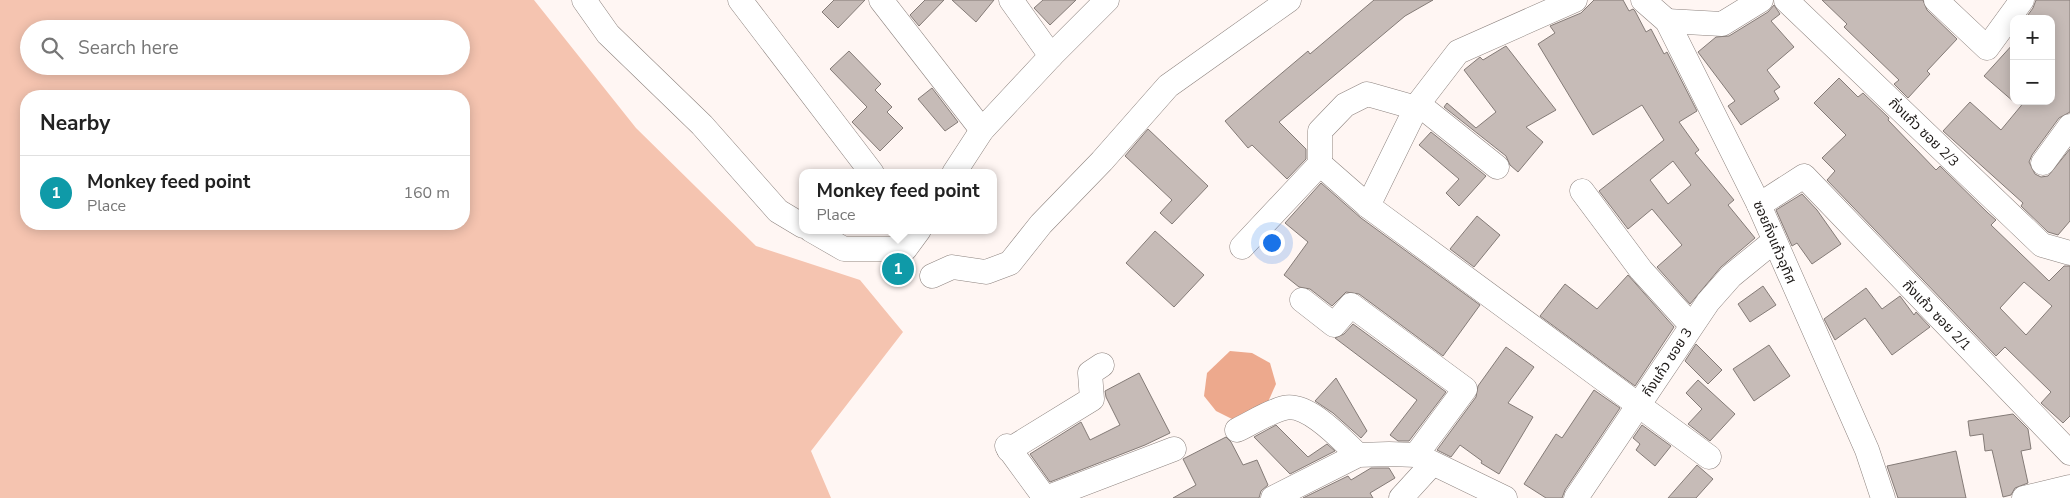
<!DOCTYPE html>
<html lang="en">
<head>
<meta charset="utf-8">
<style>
	:root { --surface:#fff; --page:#f6f6f6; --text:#222; --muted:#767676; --line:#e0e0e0; --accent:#0f766e }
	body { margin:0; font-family:"Nunito Sans","Noto Sans Thai",sans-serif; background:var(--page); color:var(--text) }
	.controls { position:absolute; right:15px; top:15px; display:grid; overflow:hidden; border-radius:10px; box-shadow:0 2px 12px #0003 }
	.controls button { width:45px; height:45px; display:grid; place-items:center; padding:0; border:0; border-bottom:1px solid var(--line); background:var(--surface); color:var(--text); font:25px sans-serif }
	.you { position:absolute; left:1271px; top:242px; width:18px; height:18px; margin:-12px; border:4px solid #fff; border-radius:50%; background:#1a73e8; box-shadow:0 0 0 8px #1a73e833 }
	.badge { display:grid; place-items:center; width:32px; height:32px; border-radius:50%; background:var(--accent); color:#fff; font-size:16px; font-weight:700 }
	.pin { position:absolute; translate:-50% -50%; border:2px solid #fff; box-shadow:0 1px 5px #0006 }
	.popup { position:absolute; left:799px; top:169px; width:198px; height:65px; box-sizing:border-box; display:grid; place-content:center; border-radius:10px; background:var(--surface); filter:drop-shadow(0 1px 4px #0005); font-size:16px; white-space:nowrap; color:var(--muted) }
	.popup b { font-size:19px; color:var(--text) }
	.popup::after { content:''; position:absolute; left:50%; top:100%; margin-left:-10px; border:10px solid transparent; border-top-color:var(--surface) }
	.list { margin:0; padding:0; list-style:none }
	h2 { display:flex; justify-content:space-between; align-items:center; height:65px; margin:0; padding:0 20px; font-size:21px }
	h2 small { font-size:16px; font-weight:400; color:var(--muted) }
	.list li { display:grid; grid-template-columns:32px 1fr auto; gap:15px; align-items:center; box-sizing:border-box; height:75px; padding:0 20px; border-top:1px solid var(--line) }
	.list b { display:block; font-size:19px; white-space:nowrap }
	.list p { margin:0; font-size:16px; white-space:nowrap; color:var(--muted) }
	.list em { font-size:16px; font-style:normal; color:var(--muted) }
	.icon { flex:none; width:28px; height:28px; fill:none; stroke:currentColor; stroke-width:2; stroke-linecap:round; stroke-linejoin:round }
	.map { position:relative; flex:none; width:2070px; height:498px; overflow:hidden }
	.search { position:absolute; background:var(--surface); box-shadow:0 2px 12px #0003; left:20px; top:20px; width:450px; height:55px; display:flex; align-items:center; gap:12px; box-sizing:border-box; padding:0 18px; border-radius:28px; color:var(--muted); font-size:19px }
	.panel { position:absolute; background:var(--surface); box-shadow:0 2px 12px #0003; left:20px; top:90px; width:450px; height:140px; border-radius:20px }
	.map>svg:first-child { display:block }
</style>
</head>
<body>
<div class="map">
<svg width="2070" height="498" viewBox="0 0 2070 498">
	<rect width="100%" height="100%" fill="#fff6f3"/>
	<path fill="#f5c4b0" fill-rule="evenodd" d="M0,0H534L636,128L756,246L860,280L903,332L811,451L831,498H0ZM29,29H461V66H29ZM26,96H464V224H26Z"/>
	<path fill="#eda98d" d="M1230,351L1252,353L1270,363L1276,384L1268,402L1232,419L1216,411L1204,396L1207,373Z"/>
	<g fill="#c6bbb7" stroke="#847b77" fill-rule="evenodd">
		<path d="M834,0H865L838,28L822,12Z"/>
		<path d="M925,0H944L919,26L910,15Z"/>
		<path d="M952,0H994L976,22Z"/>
		<path d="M1043,0H1076L1050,25L1034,8Z"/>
		<path d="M1374,0H1433L1405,16L1279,122L1306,149V159L1287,179L1252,145L1248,148L1225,121L1308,51L1310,54Z"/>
		<path d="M1594,0H1623L1629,11L1633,9L1635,11L1646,32L1651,29L1664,54L1667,52L1697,111L1679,122L1699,150L1695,153L1734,200L1728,205L1755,238L1721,267L1690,304L1657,267L1682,245L1652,209L1628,229L1599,191L1664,140L1642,105L1593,135L1538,44L1555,33L1550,26L1581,13ZM1673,161L1691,185L1668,204L1650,180Z"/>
		<path d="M1822,0H1923L1927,10L1957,39L1927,71L1930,74L1908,98L1894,84L1899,80L1844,27L1847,24Z"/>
		<path d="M2036,0H2070V112L2059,118L2032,155L2029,162L2035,174L2041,177L2048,176L2070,149V221L2058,235L2048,232L2021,206L2023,203L1943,131L1970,102L2001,130L2025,101H2051V19H2025L2033,8Z"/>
		<path d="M1774,5L1780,14L1771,21L1794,47L1767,70L1780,87L1774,91L1779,99L1741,125L1728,106L1735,101L1698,52L1716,37L1729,36L1768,12Z"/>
		<path d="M2014,43V102L1984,76Z"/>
		<path d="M1506,46L1556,110L1526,127L1543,142L1518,172L1510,165L1506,156L1444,107L1447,103L1476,128L1496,112L1464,70L1480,57L1483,60Z"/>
		<path d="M849,51L881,84L875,90L892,107L887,112L903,128L880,151L852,122L867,107L830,69Z"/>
		<path d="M1839,78L1858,97L1863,93L1889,118L1888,120L1936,170L1940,166L1988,213L1996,220L1991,225L2049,281L2064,266H2070V416L2063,423L2041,403L2051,392L2005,347L1996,356L1827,180L1835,171L1822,158L1846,135L1814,103ZM2024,282L2052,306L2026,335L2000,308Z"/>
		<path d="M932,88L958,122L945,131L918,99Z"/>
		<path d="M1148,129L1208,186L1172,224L1160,213L1172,200L1125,156Z"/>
		<path d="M1431,132L1486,176L1459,206L1446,193L1459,179L1419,145Z"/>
		<path d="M1321,183L1361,218L1480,305L1443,356L1359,294L1346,292L1332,306L1310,289L1299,287L1284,275L1308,242L1285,223Z"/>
		<path d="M1802,194L1817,210L1841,244L1812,264L1797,243L1792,246L1776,210Z"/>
		<path d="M1477,216L1500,235L1474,267L1450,249Z"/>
		<path d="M1155,231L1204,275L1174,307L1126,263Z"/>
		<path d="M1628,275L1674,327L1635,386L1540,316L1565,284L1597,309Z"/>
		<path d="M1763,286L1776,305L1750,322L1738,304Z"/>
		<path d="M1866,288L1882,309L1900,296L1914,315L1916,312L1930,327L1892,355L1865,318L1835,340L1824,319Z"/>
		<path d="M1353,324L1446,392L1409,441H1398L1390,435L1417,400L1335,338L1344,334Z"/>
		<path d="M1696,344L1722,370L1708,384L1685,361Z"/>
		<path d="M1769,345L1790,376L1754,401L1733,369Z"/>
		<path d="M1506,347L1534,367L1508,403L1533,417L1499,474L1481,463L1482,461L1460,445L1451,457L1437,450L1476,397L1478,386Z"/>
		<path d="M1139,373L1170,433L1145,445L1050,482L1030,454L1081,422L1090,440L1120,425L1106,397L1105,391Z"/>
		<path d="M1336,378L1367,431L1361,438L1333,413L1315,401Z"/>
		<path d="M1698,380L1735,414L1710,441L1688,424L1702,409L1686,393Z"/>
		<path d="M1594,390L1620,408L1565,490L1562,498H1546L1524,484L1556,434L1562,438Z"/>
		<path d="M2013,414L2028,429L2031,449L2021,451L2028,483L2015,488L2011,495L2003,497L1992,450L1985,451L1983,434L1970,436L1968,421Z"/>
		<path d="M1276,425L1308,457L1327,444L1335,451L1290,474L1254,437Z"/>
		<path d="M1642,425L1671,446L1655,466L1636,450L1640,444L1633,438Z"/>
		<path d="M1226,437L1231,442L1243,465L1257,460L1268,485L1261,491L1259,498H1173L1196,485L1183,459Z"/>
		<path d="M1956,451L1966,498H1898L1887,466Z"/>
		<path d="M1697,465L1713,479L1696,498H1668Z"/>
		<path d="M1371,468H1389L1395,478L1370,493L1373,498H1303L1348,476L1351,480Z"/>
	</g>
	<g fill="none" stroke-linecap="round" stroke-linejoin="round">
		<g stroke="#8d837f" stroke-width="25">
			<g id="minor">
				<path d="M584,0L608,34L702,125L778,211L803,226"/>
				<path d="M740,0L872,173"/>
				<path d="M881,0L982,130"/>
				<path d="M1011,0L1051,56"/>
				<path d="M1643,0L1667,21L1759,205L1867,450L1883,498"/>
				<path d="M1786,0L2042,245L2070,253"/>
				<path d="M1936,0L1987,48L2022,0"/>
				<path d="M1667,21L1722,24L1761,0"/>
				<path d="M2043,163L2070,126"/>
				<path d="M1320,164L1368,206L1709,457"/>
				<path d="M954,173L982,130L1051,56L1107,0"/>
				<path d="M1582,191L1641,270L1691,325"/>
				<path d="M1759,205L1804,176L2070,453"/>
				<path d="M1368,206L1418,104L1458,52L1575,0"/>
				<path d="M811,230L844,249H905L919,230"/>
				<path d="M1242,247L1320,164V131L1345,105L1367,94L1427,111L1497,167"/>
				<path d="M932,276L952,267L986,272L1010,263L1041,224L1102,161L1168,86L1289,0"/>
				<path d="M1302,300L1334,325L1351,305L1465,389L1416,455"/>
				<path d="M1237,430C1252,423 1268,412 1284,408C1308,402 1342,440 1358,455"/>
				<path d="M1007,446L1045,498"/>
				<path d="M1009,450L1092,399L1090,373L1102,365"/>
				<path d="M1046,498L1174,449"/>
				<path d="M1273,498L1358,455L1389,454L1416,455L1505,498"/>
				<path d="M1401,498L1432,464"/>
				<path d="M1576,498L1708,302L1731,276L1774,241"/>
				<path d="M2024,498L2070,487"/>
			</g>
		</g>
		<use href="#minor" stroke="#fff" stroke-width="24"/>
	</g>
	<g text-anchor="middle" stroke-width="4" stroke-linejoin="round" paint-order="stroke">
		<g font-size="14" fill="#1d1917" stroke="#fff">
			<text transform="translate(1924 132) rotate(44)" y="5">กิ่งแก้ว ซอย 2/3</text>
			<text transform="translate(1775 242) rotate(67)" y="5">ซอยกิ่งแก้วอุทิศ</text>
			<text transform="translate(1937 315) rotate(46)" y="5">กิ่งแก้ว ซอย 2/1</text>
			<text transform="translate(1667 362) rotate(-57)" y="5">กิ่งแก้ว ซอย 3</text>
		</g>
	</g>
</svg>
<div class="controls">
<button>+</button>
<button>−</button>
</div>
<div class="you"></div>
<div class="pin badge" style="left:898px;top:269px;background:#0f9aa8">1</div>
<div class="popup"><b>Monkey feed point</b>Place</div>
<div class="search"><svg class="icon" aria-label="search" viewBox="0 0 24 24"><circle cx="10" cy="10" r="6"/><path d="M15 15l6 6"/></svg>Search here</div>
<section class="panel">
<h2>Nearby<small></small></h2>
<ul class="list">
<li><span class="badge" style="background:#0f9aa8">1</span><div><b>Monkey feed point</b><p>Place</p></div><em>160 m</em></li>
</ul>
</section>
</div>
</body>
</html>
